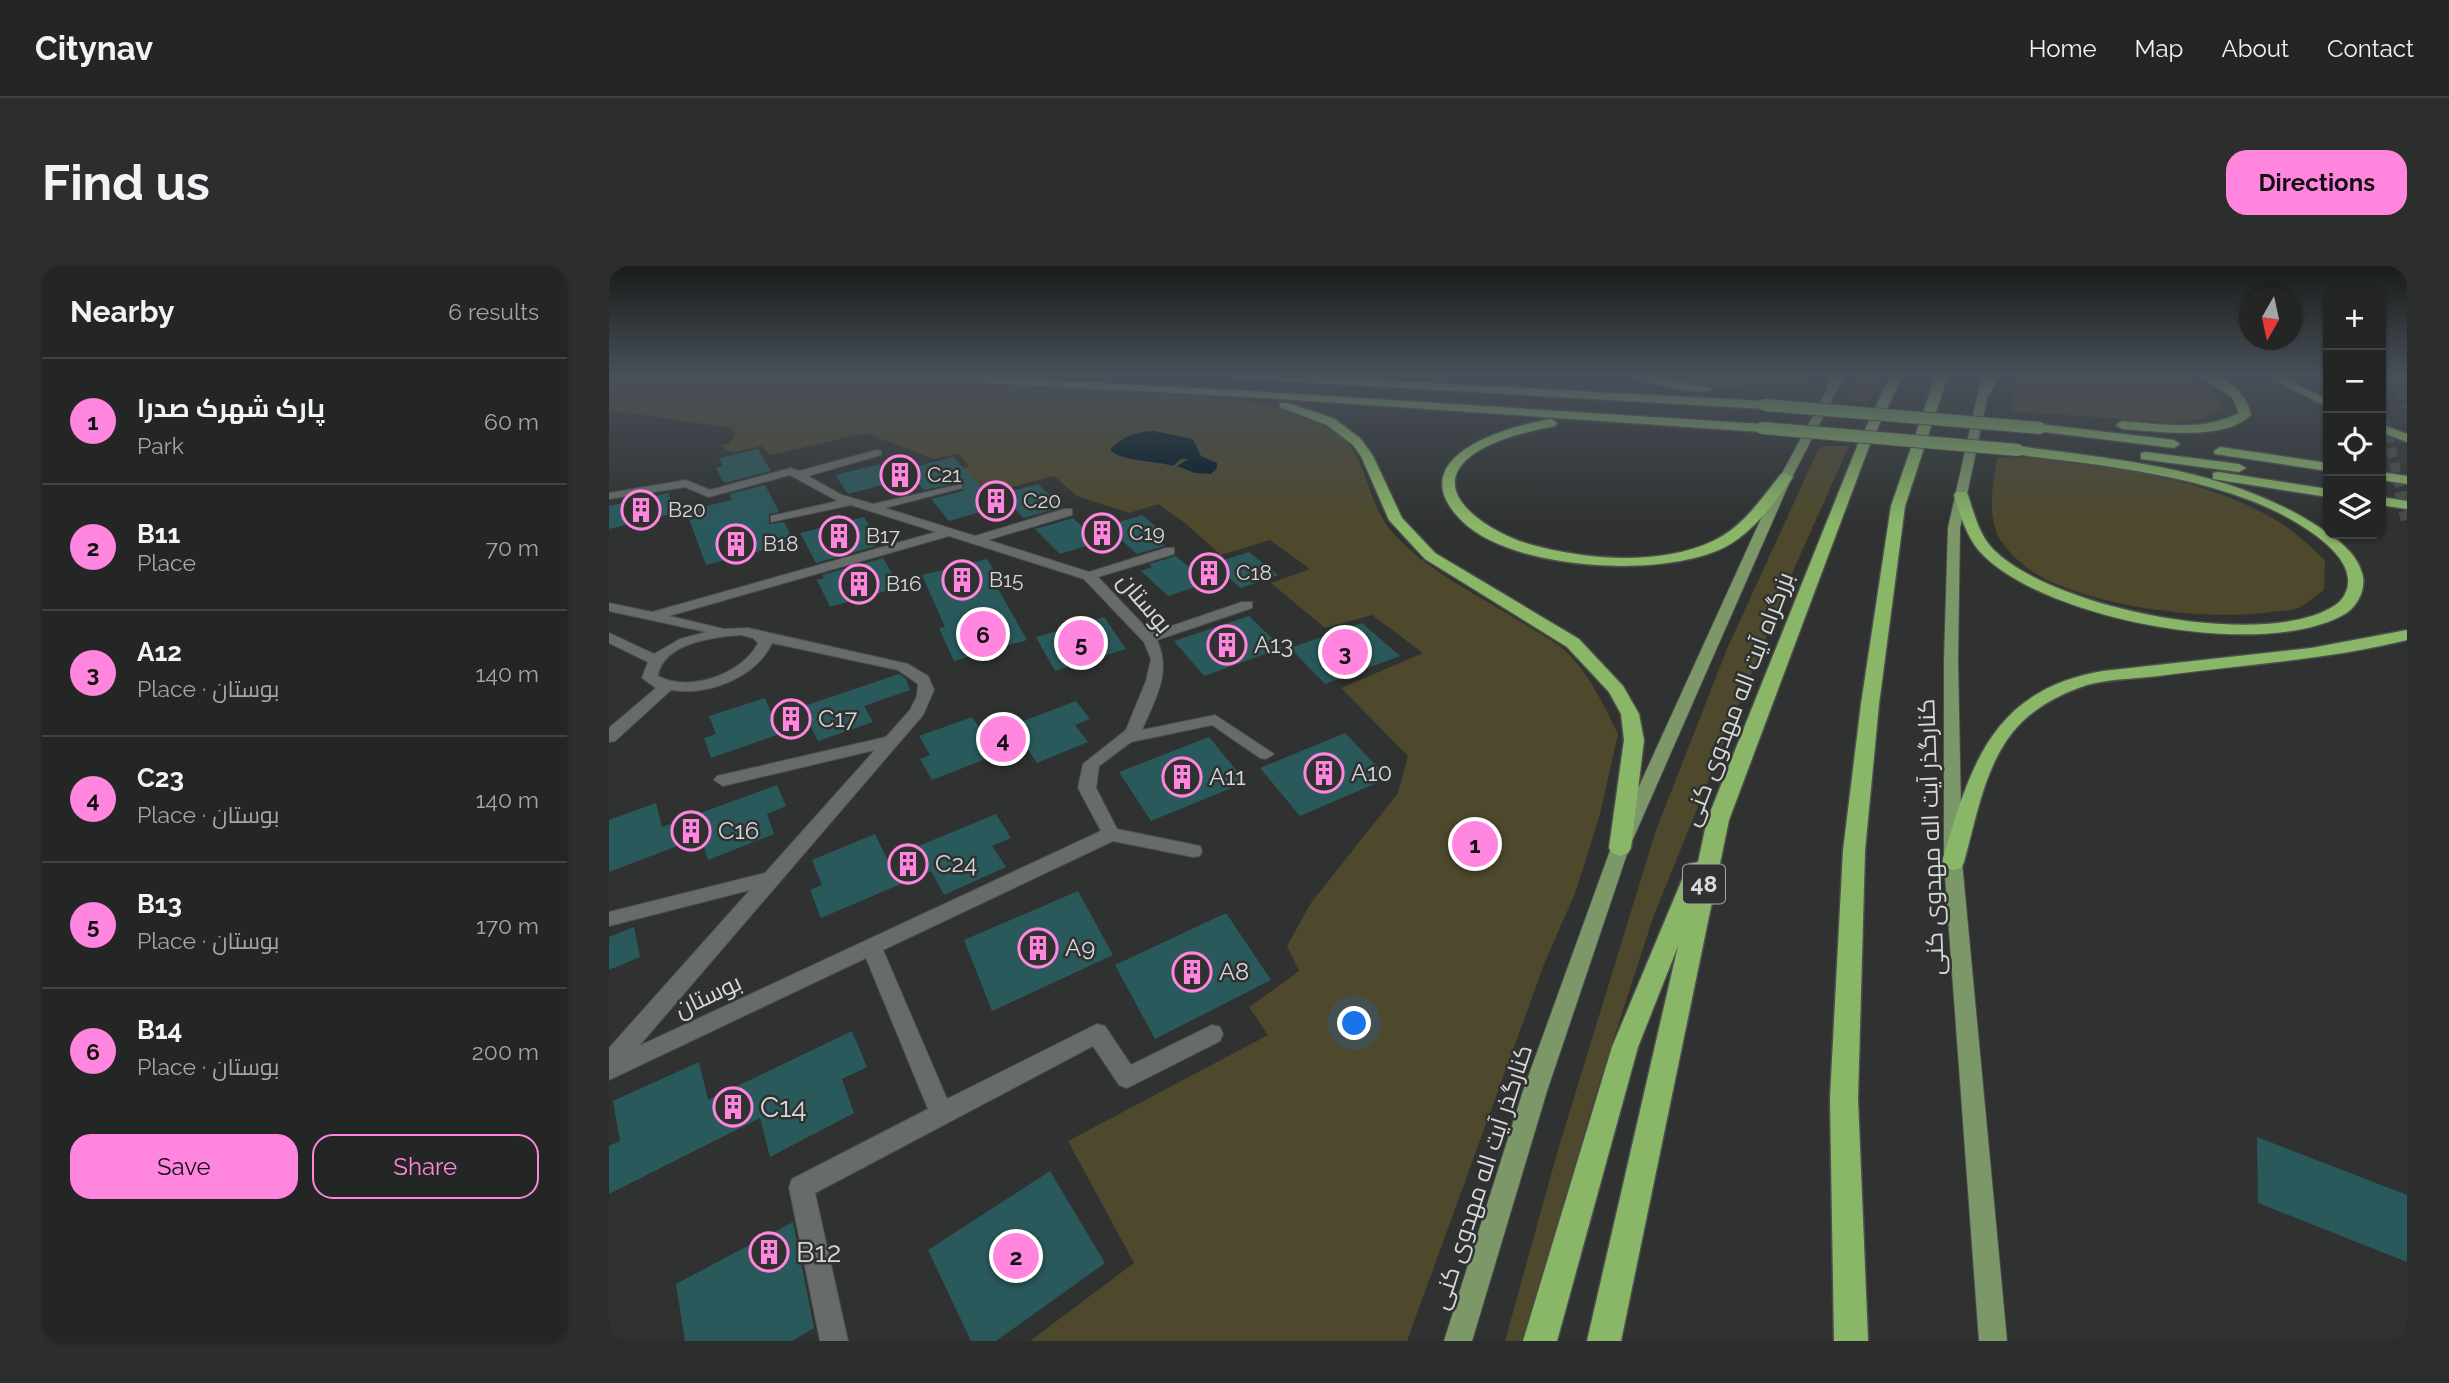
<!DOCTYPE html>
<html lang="en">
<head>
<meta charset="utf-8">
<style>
	:root { --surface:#232624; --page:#2b2e2c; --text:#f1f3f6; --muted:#a3a5a6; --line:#404341; --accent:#ff85df }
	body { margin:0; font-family:Raleway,Cairo,sans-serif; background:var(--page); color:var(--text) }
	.controls { position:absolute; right:21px; top:21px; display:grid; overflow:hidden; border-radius:14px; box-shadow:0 2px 5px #0004 }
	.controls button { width:63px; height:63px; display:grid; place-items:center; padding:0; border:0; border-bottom:2px solid var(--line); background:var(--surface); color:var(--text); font:35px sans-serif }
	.compass { position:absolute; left:1630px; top:21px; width:63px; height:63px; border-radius:50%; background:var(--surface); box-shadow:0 2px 5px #0004; rotate:189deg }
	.you { position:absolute; left:746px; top:758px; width:24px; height:24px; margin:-18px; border:5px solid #fff; border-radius:50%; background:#1a73e8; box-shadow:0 0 0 10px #1a73e833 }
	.badge { display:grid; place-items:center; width:46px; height:46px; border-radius:50%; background:var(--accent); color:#111; font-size:23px; font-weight:700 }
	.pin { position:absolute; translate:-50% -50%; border:4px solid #fff; box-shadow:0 2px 7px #0006 }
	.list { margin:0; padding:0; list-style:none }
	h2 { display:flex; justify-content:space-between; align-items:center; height:91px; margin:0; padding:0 28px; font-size:30px }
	h2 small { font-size:23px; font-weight:400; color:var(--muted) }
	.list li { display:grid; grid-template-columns:46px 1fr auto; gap:21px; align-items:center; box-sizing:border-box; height:126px; padding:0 28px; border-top:2px solid var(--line) }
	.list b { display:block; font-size:26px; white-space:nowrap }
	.list p { margin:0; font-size:23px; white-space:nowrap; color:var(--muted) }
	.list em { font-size:23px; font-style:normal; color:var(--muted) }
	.actions { display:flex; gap:14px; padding:21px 28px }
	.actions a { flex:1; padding:16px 0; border:2px solid var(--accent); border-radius:21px; text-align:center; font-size:24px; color:var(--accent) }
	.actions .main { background:var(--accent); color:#111 }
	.icon { flex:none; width:38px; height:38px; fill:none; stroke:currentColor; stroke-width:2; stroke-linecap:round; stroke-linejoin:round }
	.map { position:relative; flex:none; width:1798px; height:1075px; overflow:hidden; border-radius:21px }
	header { display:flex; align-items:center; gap:42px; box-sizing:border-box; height:98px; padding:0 35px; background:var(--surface); border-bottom:2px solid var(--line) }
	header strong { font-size:33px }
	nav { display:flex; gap:38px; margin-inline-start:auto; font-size:24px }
	.intro { display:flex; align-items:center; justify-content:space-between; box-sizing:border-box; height:168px; padding:0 42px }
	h1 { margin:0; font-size:49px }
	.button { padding:18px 32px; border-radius:21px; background:var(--accent); color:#111; font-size:24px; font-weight:700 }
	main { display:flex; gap:42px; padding:0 42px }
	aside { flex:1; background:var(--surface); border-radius:21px; box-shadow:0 2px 5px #0004 }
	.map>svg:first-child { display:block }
</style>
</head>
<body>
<header>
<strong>Citynav</strong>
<nav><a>Home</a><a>Map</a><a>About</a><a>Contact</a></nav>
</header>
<div class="intro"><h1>Find us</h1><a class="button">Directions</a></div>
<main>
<aside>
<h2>Nearby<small>6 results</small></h2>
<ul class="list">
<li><span class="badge">1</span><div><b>پارک شهرک صدرا</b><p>Park</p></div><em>60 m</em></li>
<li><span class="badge">2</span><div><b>B11</b><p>Place</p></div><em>70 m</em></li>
<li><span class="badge">3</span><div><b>A12</b><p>Place · بوستان</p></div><em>140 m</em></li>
<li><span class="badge">4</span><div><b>C23</b><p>Place · بوستان</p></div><em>140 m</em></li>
<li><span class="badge">5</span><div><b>B13</b><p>Place · بوستان</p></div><em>170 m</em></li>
<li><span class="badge">6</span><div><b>B14</b><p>Place · بوستان</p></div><em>200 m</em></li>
</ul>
<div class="actions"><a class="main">Save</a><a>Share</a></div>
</aside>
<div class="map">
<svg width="1798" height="1075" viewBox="0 0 1798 1075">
	<rect width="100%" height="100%" fill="#2f3230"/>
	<g fill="#4e482c">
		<path d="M9,109H250L591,130C636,135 685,138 724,164C760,187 756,236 784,267C822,309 876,332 923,363C933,369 945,375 954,383C979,404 995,440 1009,468L991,548L967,625L936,696L798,1075H421L525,997L459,875L659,769L640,741L690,705L678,680L702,637L789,527L799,490L732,422L814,387L763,349L716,362L662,317L701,303L661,274L612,289L576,257L549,238L520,247L468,230L445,210L381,227L354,203L360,200L349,188L324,193L257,167L161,189L152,180L123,187L111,180L120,177L127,169L122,162L0,144V112Z"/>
		<path d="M1050,109H1206L1200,125C1151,126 1096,124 1050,109Z"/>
		<path d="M1248,109H1271L1260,136L1236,135Z"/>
		<path d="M1408,109H1577L1601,124L1612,135L1608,146L1592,153L1569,157L1401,145Z"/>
		<path d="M1214,180H1240L1181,312L1044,652L989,821L913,1075H896L948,887L1047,564L1118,383L1209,184Z"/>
		<path d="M1410,191C1500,201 1596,209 1675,259C1689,268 1703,283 1716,294L1715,324C1707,329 1698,338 1689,342C1681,345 1670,345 1662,346C1597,355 1496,342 1436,313C1421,306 1401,289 1392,275C1377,251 1384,219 1388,192Z"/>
	</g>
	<path fill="#011926" d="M545,165L584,173L592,190L608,197V202L602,208L586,207L568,200L580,193H572L564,200C544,194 513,196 501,184C511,171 529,165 545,165Z"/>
	<g fill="#2a595c">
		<path d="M149,183L162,205L115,217L107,202L114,200L110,192Z"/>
		<path d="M344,191L392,240L340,255L322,233L354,225L355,216L315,224L297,203Z"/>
		<path d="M271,198L285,216L239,228L226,209Z"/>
		<path d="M429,218L453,241L415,252L391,228Z"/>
		<path d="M156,219L170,246L160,248V258L175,256L186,276L97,299L77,245L123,234L120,228Z"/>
		<path d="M59,227L66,247L0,263V240Z"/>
		<path d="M533,249L557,269L547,272L556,280L528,288L497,260Z"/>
		<path d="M255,251L269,273L264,275L267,280L207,297L191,267Z"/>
		<path d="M464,252L490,276L451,288L426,263Z"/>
		<path d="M640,286L669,309L632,322L603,298Z"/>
		<path d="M567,290L599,317L559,330L532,305L543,301L540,298Z"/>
		<path d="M274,292L291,321L221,341L208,314L215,312L213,309Z"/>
		<path d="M378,293L394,319L388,321L418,374L345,395L330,362L336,361L313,309Z"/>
		<path d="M640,350L673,382L595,410L565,375Z"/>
		<path d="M495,351L517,383L446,405L427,371Z"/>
		<path d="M753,357L791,390L716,418L681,382Z"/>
		<path d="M290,408L297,413L301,424L255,440L264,456L209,475L192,441Z"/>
		<path d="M156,432L171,468L102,492L95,472L107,468L100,450Z"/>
		<path d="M467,435L481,453L466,459L479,476L428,497L415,478L323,514L311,493L321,489L310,470L363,451L376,470Z"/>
		<path d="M736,467L779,512L691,550L651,502Z"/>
		<path d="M600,471L637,516L542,555L510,506Z"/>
		<path d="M168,519L177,540L158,548L165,568L99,594L92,571L0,606V554L47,537L53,561Z"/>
		<path d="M387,548L402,572L383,580L397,601L335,629L322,605L212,652L201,624L213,619L203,594L266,568L278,593Z"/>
		<path d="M469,625L504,689L383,745L355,674Z"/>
		<path d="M617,647L662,714L546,773L506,699Z"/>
		<path d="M25,661L31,691L0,704V671Z"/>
		<path d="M243,765L258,801L233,813L245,847L161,891L151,852L0,928V880L11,875L4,835L90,796L99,834Z"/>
		<path d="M1648,871L1798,929V996L1649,937Z"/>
		<path d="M441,905L496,997L387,1075H362L319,984Z"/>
		<path d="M184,956L205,1062L183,1075H76L67,1018Z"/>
	</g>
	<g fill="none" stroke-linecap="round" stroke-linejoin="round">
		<g stroke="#484b49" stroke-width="10" stroke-dasharray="10 5" stroke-linecap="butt">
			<path d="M1788,109L1798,142"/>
			<path d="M1772,138L1792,227"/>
		</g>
		<path stroke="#484b49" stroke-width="13" stroke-dasharray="13 6" stroke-linecap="butt" d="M1792,226L1798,254"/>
		<g stroke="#4d4f4e" stroke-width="2">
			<path id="street" d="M268,184L272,185V189L199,210L233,229L264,238L353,218V222L276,242L366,270L455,243H463V249L379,274L480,306L557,282H565V288L489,311L542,367L633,336H643V342L548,374C563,407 546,433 533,464L606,449L665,488L657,493L651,492L603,459L522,476L490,500L487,522L508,563L591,580L593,585L591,590L584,591L504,575L274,684L338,833L488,758L496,760L522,799L603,759L611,761L614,768L611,775L518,822L510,819L484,780L206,927L239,1075H211L180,921L183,913L319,843L257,692L0,814V782L141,624L0,660V646L156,607L266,484L114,520L105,514L108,510L277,471L301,444L308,430L309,418L289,404L163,377C147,412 99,430 62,424L6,475L0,476V462L47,422L33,412L39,396L0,377V367L45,388L71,373L97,366L0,345V337L43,346L327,266L242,239L162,256V250L229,235L181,209L100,231L76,221L0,233V227L77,214L101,224L182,202L190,205ZM340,270L475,313L535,376L542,393L537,415L517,464L474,498L469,522L492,565L30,780L314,449L325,424L319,410L299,398L139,362L115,363L60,350ZM132,369L144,372L149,377C134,408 80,427 49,410C54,377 104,371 132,369Z"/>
		</g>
		<g stroke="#4d4f4e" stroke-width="2">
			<path id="secondary" d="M0,109H6L0,112Z"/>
		</g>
		<g stroke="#4d4f4e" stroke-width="2">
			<g id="primary">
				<path d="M1226,109H1236L1183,211L1020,582L938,825L863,1075H835L914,825L1002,582L1171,211Z"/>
				<path d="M1373,109H1383L1351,262L1349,394L1353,596L1398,1075H1370L1335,596V394L1339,262Z"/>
			</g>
		</g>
		<g stroke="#4d4f4e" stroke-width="3">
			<g id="highway">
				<path d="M279,109H339L642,125L1153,158L1159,162L1153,166L642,131L285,112Z"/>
				<path d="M617,109H674L1156,135L1162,139L1156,143L623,112Z"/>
				<path d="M1021,109H1039L1104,123C1093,130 1032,117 1021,109Z"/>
				<path d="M1220,109H1232L1228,121L1218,119Z"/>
				<path d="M1282,109H1294L1261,178L1120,554L1012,1075H978L1069,680L1029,781L948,1075H914L1003,781L1077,604L1080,598L1089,596L1098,554L1249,178Z"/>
				<path d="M1327,109H1339L1296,240L1270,438L1256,585L1249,832L1259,1075H1225L1221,832L1234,585L1252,438L1282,240Z"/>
				<path d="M1381,109H1392L1380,128H1372L1370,126Z"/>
				<path d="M1590,109C1614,109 1637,124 1642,149C1613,176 1550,165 1513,163L1507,159L1513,155C1552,158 1593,166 1630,147L1623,131Z"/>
				<path d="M1655,109H1669L1719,134V141Z"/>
				<path d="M671,137H679L726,153L752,173L764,190L793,252L826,287L970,373L1014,420L1030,448L1035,474L1022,582L1019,587L1011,590L1003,587L1000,582L1015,474L1012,448L1000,426L958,381L816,293L780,254L752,190L744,179L718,159L671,141Z"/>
				<path d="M942,153L948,157L946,160C918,166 891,171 866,187C810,225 884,268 920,278C976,294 1050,300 1104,275C1133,262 1153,232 1172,208L1177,207L1184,211C1166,236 1145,265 1118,280C1057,313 905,305 854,256C789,193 893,161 942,153Z"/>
				<path d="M1431,158L1565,174L1571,178L1565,182L1427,165L1425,162Z"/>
				<path d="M1772,158L1798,168V176L1772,166Z"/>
				<path d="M1409,180C1518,195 1629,203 1720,268C1733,277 1748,289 1753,307C1758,322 1749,340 1736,348C1655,395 1440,354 1375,290C1358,274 1352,251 1345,229L1347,226H1357L1359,229C1365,247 1370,268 1383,282C1440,342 1654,385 1725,340C1733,335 1738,327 1739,318C1743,281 1672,246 1643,235C1592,215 1537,206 1483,198C1457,194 1430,193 1404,187V181Z"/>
				<path d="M1611,181L1719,197V205L1606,188L1605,185Z"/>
				<path d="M1537,186L1630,198L1637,202L1630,206L1532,193V187Z"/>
				<path d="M1609,206L1719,223V231L1604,213V207Z"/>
				<path d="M1772,206L1798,210V218L1772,214Z"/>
				<path d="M1772,231L1798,235V243L1772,239Z"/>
				<path d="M1798,364V374C1718,394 1638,398 1557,409C1531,413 1503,412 1478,419C1450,428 1421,444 1403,467C1375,503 1367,553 1355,596L1352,602L1344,604L1336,602L1333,596C1361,501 1382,424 1494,405L1702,382Z"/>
			</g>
		</g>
		<use href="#street" fill="#676b69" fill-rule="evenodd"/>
		<use href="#secondary" fill="#728269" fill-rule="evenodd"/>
		<use href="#primary" fill="#7c9868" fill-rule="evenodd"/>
		<use href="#highway" fill="#8ab668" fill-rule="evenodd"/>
		<g stroke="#4d4f4e" stroke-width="14" stroke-linecap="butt">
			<g id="highway-bridge">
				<path d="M1156,139L1431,162"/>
				<path d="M1153,162L1409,184"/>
			</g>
		</g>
		<use href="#highway-bridge" stroke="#8ab668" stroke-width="12"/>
	</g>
	<linearGradient id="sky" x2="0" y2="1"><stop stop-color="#1a1c1a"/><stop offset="0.42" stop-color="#474f59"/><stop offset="1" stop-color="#474f59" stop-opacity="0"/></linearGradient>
	<rect width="1798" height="259" fill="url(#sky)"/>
	<defs>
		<g id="building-ring" transform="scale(2.0125)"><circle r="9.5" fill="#2f3230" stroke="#ff85df" stroke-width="1.5"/><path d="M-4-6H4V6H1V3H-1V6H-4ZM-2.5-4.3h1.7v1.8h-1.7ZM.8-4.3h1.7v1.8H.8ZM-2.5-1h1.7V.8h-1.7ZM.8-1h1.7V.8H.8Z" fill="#ff85df"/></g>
	</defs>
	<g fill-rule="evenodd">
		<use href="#building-ring" x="291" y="209"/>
		<use href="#building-ring" x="387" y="235"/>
		<use href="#building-ring" x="32" y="244"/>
		<use href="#building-ring" x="493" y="267"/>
		<use href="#building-ring" x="230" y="270"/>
		<use href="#building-ring" x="127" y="278"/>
		<use href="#building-ring" x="600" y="307"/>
		<use href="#building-ring" x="353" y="314"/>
		<use href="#building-ring" x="250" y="318"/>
		<use href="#building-ring" x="618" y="379"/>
		<use href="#building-ring" x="182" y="453"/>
		<use href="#building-ring" x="715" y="507"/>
		<use href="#building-ring" x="573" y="511"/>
		<use href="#building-ring" x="82" y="565"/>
		<use href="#building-ring" x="299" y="598"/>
		<use href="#building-ring" x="429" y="682"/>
		<use href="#building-ring" x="583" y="706"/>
		<use href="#building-ring" x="124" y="841"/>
		<use href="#building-ring" x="160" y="986"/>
	</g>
	<g text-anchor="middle" stroke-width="5" stroke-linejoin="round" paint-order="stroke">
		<g font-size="21" fill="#d7d9d8" stroke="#2f3230" text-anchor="start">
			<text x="318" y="216">C21</text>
			<text x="414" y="242">C20</text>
			<text x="59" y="251">B20</text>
			<text x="520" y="274">C19</text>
			<text x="257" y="277">B17</text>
			<text x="154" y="285">B18</text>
			<text x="627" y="314">C18</text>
			<text x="380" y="321">B15</text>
			<text x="277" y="325">B16</text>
		</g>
		<rect fill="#2f3230" stroke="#a5a7a6" stroke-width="2" x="1074" y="598.5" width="42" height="39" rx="5"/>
		<g font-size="23" font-weight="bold" fill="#d7d9d8">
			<text x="1095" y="626">48</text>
		</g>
		<g font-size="24" fill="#d7d9d8" stroke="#2f3230">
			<text transform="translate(536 337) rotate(50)" y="8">بوستان</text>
			<text transform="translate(1129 433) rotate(-69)" y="8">بزرگراه آیت اله مهدوی کنی</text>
			<text transform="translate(1322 571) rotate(-92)" y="8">کنارگذر آیت اله مهدوی کنی</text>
			<text transform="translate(99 730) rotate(-25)" y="8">بوستان</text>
			<text transform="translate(873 911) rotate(-72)" y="8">کنارگذر آیت اله مهدوی کنی</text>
		</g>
		<g font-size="24" fill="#d7d9d8" stroke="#2f3230" text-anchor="start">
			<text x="645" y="387">A13</text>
			<text x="209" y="461">C17</text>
			<text x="742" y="515">A10</text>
			<text x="600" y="519">A11</text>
			<text x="109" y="573">C16</text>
			<text x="326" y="606">C24</text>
			<text x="456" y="690">A9</text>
			<text x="610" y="714">A8</text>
		</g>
		<g font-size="28" fill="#d7d9d8" stroke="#2f3230" text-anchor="start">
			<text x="151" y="851">C14</text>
			<text x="187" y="996">B12</text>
		</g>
	</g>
</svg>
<div class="controls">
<button>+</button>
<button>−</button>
<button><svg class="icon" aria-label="locate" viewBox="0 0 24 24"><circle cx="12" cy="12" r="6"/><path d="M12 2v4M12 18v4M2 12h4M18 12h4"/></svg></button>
<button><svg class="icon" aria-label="layers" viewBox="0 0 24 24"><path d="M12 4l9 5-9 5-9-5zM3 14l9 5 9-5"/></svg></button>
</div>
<svg class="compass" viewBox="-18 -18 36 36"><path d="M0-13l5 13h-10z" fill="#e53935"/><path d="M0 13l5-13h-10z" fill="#a3a5a6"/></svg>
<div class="you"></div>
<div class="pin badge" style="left:866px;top:578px">1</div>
<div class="pin badge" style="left:407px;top:990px">2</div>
<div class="pin badge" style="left:736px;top:386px">3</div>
<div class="pin badge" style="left:394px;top:473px">4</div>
<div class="pin badge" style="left:472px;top:377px">5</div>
<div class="pin badge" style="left:374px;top:368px">6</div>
</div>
</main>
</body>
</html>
